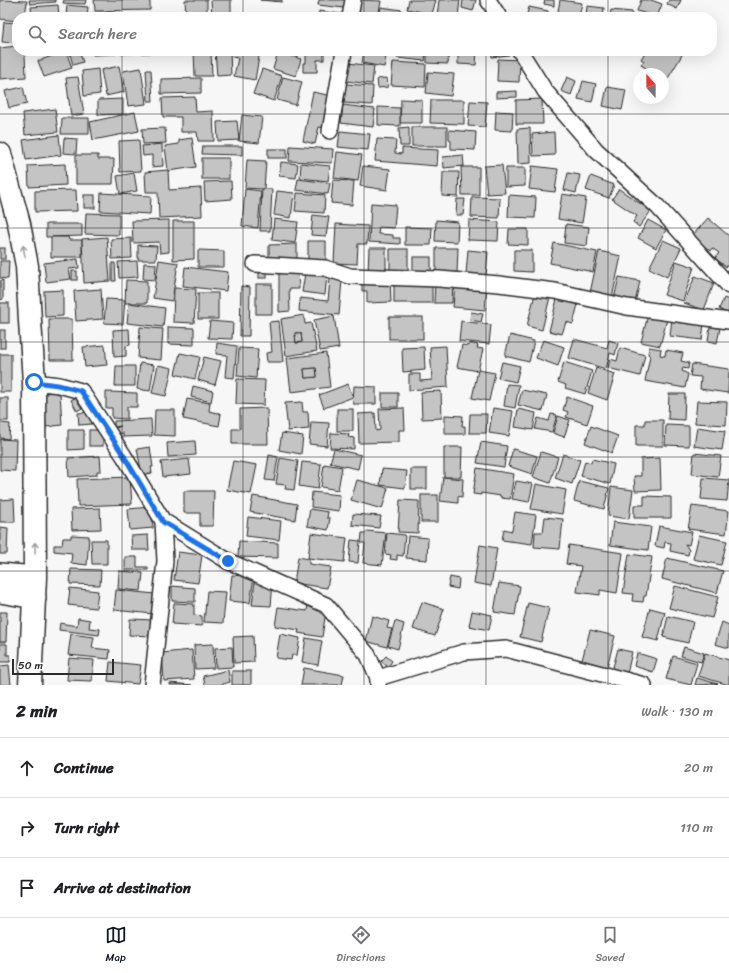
<!DOCTYPE html>
<html lang="en">
<head>
<meta charset="utf-8">
<style>
	:root { --surface:#fff; --page:#f2f2f2; --text:#202124; --muted:#757577; --line:#e0e0e0; --accent:#111827 }
	body { margin:0; font-family:Sriracha,sans-serif; background:var(--page); color:var(--text) }
	.compass { position:absolute; left:633px; top:68px; width:36px; height:36px; border-radius:50%; background:var(--surface); box-shadow:0 4px 16px #0002; rotate:339deg }
	.scale { position:absolute; left:12px; bottom:10px; width:102px; box-sizing:border-box; padding-left:4px; border:2px solid #2b2b2b; border-top:0; font-size:11px; line-height:14px; white-space:nowrap; color:#2b2b2b; -webkit-text-stroke:3px #fff; paint-order:stroke }
	.stop { position:absolute; width:12px; height:12px; margin:-9px; border:3px solid #1a73e8; border-radius:50%; background:#fff }
	.stop.end { background:#1a73e8; border-color:#fff; box-shadow:0 1px 4px #0008 }
	.list { margin:0; padding:0; list-style:none }
	h2 { display:flex; justify-content:space-between; align-items:center; height:52px; margin:0; padding:0 16px; font-size:17px }
	h2 small { font-size:13px; font-weight:400; color:var(--muted) }
	.list li { display:grid; grid-template-columns:26px 1fr auto; gap:12px; align-items:center; box-sizing:border-box; height:60px; padding:0 16px; border-top:1px solid var(--line) }
	.list b { display:block; font-size:15px; white-space:nowrap }
	.list em { font-size:13px; font-style:normal; color:var(--muted) }
	.icon { flex:none; width:22px; height:22px; fill:none; stroke:currentColor; stroke-width:2; stroke-linecap:round; stroke-linejoin:round }
	.map { position:relative; flex:none; width:729px; height:685px; overflow:hidden }
	.search { position:absolute; background:var(--surface); box-shadow:0 4px 16px #0002; left:12px; right:12px; top:12px; height:44px; display:flex; align-items:center; gap:10px; box-sizing:border-box; padding:0 14px; border-radius:16px; color:var(--muted); font-size:15px }
	.sheet { height:232px; background:var(--surface) }
	nav { display:flex; justify-content:space-around; align-items:center; box-sizing:border-box; height:56px; border-top:1px solid var(--line); background:var(--surface); font-size:11px; color:var(--muted) }
	nav a { display:grid; justify-items:center; gap:2px }
	nav .on { color:var(--accent) }
	.map>svg:first-child { display:block }
</style>
</head>
<body>
<div class="map">
<svg width="729" height="685" viewBox="0 0 729 685">
	<rect width="100%" height="100%" fill="#f7f7f7"/>
	<filter id="ink" filterUnits="userSpaceOnUse"><feTurbulence type="fractalNoise" baseFrequency=".025" numOctaves="2"/><feDisplacementMap in="SourceGraphic" scale="8" xChannelSelector="R" yChannelSelector="G"/><feConvolveMatrix kernelMatrix="1 2 1 2 8 2 1 2 1" color-interpolation-filters="sRGB"/></filter>
	<g filter="url(#ink)">
		<g fill="#c4c4c4" stroke="#2b2b2b" fill-rule="evenodd">
			<path d="M0,0L27,1L25,17H17V21L0,19Z"/>
			<path d="M29,0H55L56,2L30,4Z"/>
			<path d="M64,0H86L85,4L63,3Z"/>
			<path d="M94,0H150V10L95,11Z"/>
			<path d="M185,0H207V17H186Z"/>
			<path d="M211,0H231V17H212Z"/>
			<path d="M260,0H282V2Z"/>
			<path d="M319,0H345L344,8L318,5Z"/>
			<path d="M357,0L381,1L378,17H354Z"/>
			<path d="M409,0H436L432,14L407,9Z"/>
			<path d="M439,0H460L458,17L437,16Z"/>
			<path d="M463,0H476L473,11L462,8Z"/>
			<path d="M545,0H554V6L544,4Z"/>
			<path d="M560,0L582,3L579,17H557Z"/>
			<path d="M641,0H651L662,4L657,17L637,11Z"/>
			<path d="M669,0H681L677,9L667,4Z"/>
			<path d="M58,5L59,17H32L31,7Z"/>
			<path d="M67,5L88,7L87,17H66Z"/>
			<path d="M587,6L604,8L603,17H586Z"/>
			<path d="M381,7L402,10L401,17H379Z"/>
			<path d="M529,7L548,11L547,17H526Z"/>
			<path d="M611,10L632,12L631,17H610Z"/>
			<path d="M319,11L347,15V17H318Z"/>
			<path d="M115,12V17H92V13Z"/>
			<path d="M4,22L17,23V43L2,42Z"/>
			<path d="M17,46V51H31V54L25,55L26,77L0,79V48Z"/>
			<path d="M66,51L72,68L44,77L38,61Z"/>
			<path d="M79,51L83,62L73,65L70,54Z"/>
			<path d="M93,51H115L116,54L93,55Z"/>
			<path d="M121,51H151V53L121,54Z"/>
			<path d="M194,51H211L212,76H195Z"/>
			<path d="M215,51H230L231,75L217,76Z"/>
			<path d="M233,51H260L255,80L234,76L238,58L232,57Z"/>
			<path d="M277,51H300L299,56Z"/>
			<path d="M306,51H324V60H317V72H303V63H306Z"/>
			<path d="M364,51H387L384,67L362,63Z"/>
			<path d="M398,51H426L425,61L397,58Z"/>
			<path d="M427,51H449L448,64L427,63Z"/>
			<path d="M458,51H477L476,65L458,64Z"/>
			<path d="M491,51H509V55L492,57Z"/>
			<path d="M646,51H676L682,55L667,80L663,77V74H643L646,68L641,65L644,61L641,59Z"/>
			<path d="M278,52L301,59L296,76L273,69Z"/>
			<path d="M498,59L520,60L519,82L497,81Z"/>
			<path d="M393,62L426,64L425,87L391,85Z"/>
			<path d="M348,63L374,66L372,84L346,81Z"/>
			<path d="M119,66L124,92L106,96L101,70Z"/>
			<path d="M141,68L146,104L128,106L123,71Z"/>
			<path d="M98,69L100,94L84,96L82,71Z"/>
			<path d="M262,69L282,76L274,101L253,94Z"/>
			<path d="M146,70H151L153,101H148Z"/>
			<path d="M428,72L454,74L451,96L426,93Z"/>
			<path d="M78,77L84,114L71,116L66,78Z"/>
			<path d="M283,77L302,82L296,105L277,100Z"/>
			<path d="M567,77L576,81L571,95L561,91Z"/>
			<path d="M201,78V93L161,94V79Z"/>
			<path d="M387,78L388,87L378,88L377,79Z"/>
			<path d="M583,81L596,84L592,102L578,99Z"/>
			<path d="M346,84L373,86L372,105L344,103Z"/>
			<path d="M23,87L27,104L9,108L5,91Z"/>
			<path d="M607,87L626,90L622,110L603,106Z"/>
			<path d="M517,91V97L496,98V92Z"/>
			<path d="M313,92L332,96L326,128L319,127L315,144L303,141Z"/>
			<path d="M195,97L196,112L213,111L214,141H198L197,132H181V117H163L162,98Z"/>
			<path d="M123,99V114L98,115V100Z"/>
			<path d="M401,99L422,100V123H400Z"/>
			<path d="M542,99L543,124H516V100Z"/>
			<path d="M431,100H464V124L430,123Z"/>
			<path d="M470,101L487,102L485,127L468,126Z"/>
			<path d="M343,105L375,109L373,127L341,123Z"/>
			<path d="M378,107L400,108V126L378,125Z"/>
			<path d="M55,109L58,132L25,135L23,113Z"/>
			<path d="M496,111L513,112L512,131L495,130Z"/>
			<path d="M135,112L139,131L93,140L90,122Z"/>
			<path d="M242,115L262,117L259,143L239,141Z"/>
			<path d="M62,118H89V134H61Z"/>
			<path d="M237,121L239,140L218,141L217,122Z"/>
			<path d="M409,127V146H400L399,128Z"/>
			<rect x="412" y="127" width="35" height="19"/>
			<path d="M165,128L166,143L143,144L142,129Z"/>
			<path d="M530,128L531,163L518,164L517,129Z"/>
			<path d="M449,130L476,132L475,150L451,149V141L449,140Z"/>
			<path d="M340,131L370,134L368,150L338,147Z"/>
			<path d="M554,132L555,155L533,156L532,134Z"/>
			<path d="M59,135L61,155L26,160L23,140Z"/>
			<path d="M64,138L77,139L76,154L63,153Z"/>
			<path d="M192,138L196,167L168,171L165,146L179,144V140Z"/>
			<path d="M377,139L396,140L395,153L402,154V148L438,150L437,166L375,161Z"/>
			<path d="M139,140L141,171L120,172L119,141Z"/>
			<path d="M162,144L163,166L152,167V155L143,156L142,146Z"/>
			<path d="M203,146H242V155L202,154Z"/>
			<path d="M290,146L333,149L332,163L289,161Z"/>
			<rect x="268" y="149" width="19" height="9"/>
			<path d="M337,152L362,155L358,181L334,178Z"/>
			<path d="M76,155H98V159H114L113,184H76Z"/>
			<path d="M463,155L464,166L444,168L443,157Z"/>
			<rect x="202" y="158" width="27" height="21"/>
			<path d="M247,160L266,161L264,189L245,188Z"/>
			<path d="M281,162L298,164L296,178L279,176Z"/>
			<path d="M301,163L330,166L328,181L300,178Z"/>
			<path d="M65,164L66,185L29,187L28,166Z"/>
			<path d="M502,165L505,193L487,194L484,166Z"/>
			<path d="M363,166L390,169L387,190L360,186Z"/>
			<path d="M532,166L558,169L555,192L529,189Z"/>
			<path d="M461,167H479V195H462Z"/>
			<path d="M506,168H525V186L506,187Z"/>
			<path d="M168,170L169,190L201,188L202,216L159,218L158,192H146L145,172Z"/>
			<path d="M443,172H459L458,197L442,196Z"/>
			<path d="M134,173L137,191L120,194L117,176Z"/>
			<path d="M568,173L580,175L576,193L564,190Z"/>
			<path d="M591,176L614,185L609,198L586,190Z"/>
			<path d="M298,179L330,183L328,194L296,190Z"/>
			<path d="M333,180L354,181L352,205L331,203Z"/>
			<path d="M231,181L232,199L205,201L204,182Z"/>
			<path d="M245,189L261,191L258,228L242,226Z"/>
			<path d="M262,189H272L270,231H260Z"/>
			<path d="M619,189L651,211L639,227L633,222L637,216L612,199Z"/>
			<path d="M76,190L77,211L35,212V191Z"/>
			<path d="M277,191L294,193L291,218L274,215Z"/>
			<path d="M101,193L151,196L150,214L100,211Z"/>
			<path d="M297,193L325,195L324,213L295,211Z"/>
			<path d="M562,194L586,198L582,223L558,219Z"/>
			<rect x="84" y="195" width="11" height="13"/>
			<path d="M509,195L536,197L535,218L508,217Z"/>
			<path d="M472,197L500,198L499,218L471,217Z"/>
			<path d="M457,199H465L463,215H456Z"/>
			<path d="M371,203L396,205L394,228L379,227L378,234L393,235V238H400V244L369,242Z"/>
			<path d="M86,213L119,214V235L85,234Z"/>
			<path d="M313,215L329,217L326,236L311,235Z"/>
			<path d="M708,218L729,236V263L726,267L715,258L719,253L712,248L710,251L692,236Z"/>
			<path d="M274,219L298,222L295,243L272,240Z"/>
			<path d="M169,220V252L160,253L159,242L133,243L132,221Z"/>
			<path d="M436,220L458,222L457,242L435,241Z"/>
			<path d="M469,220L499,222L498,241L468,240Z"/>
			<path d="M648,220L666,230L656,248L638,238Z"/>
			<path d="M173,221H194V259L173,260Z"/>
			<path d="M46,224H82V236L46,237Z"/>
			<path d="M336,224L368,226L367,244H358L357,264L334,263Z"/>
			<path d="M566,224L589,227L587,246L564,243Z"/>
			<path d="M405,227L432,228L431,245H405Z"/>
			<path d="M509,229H528V245L508,244Z"/>
			<path d="M51,237H68L69,240H82V257H51Z"/>
			<path d="M107,237L110,281L84,283L82,239Z"/>
			<path d="M131,238L132,258L112,259L111,239Z"/>
			<path d="M663,240L681,248L667,277L649,268Z"/>
			<path d="M308,241H326V261L308,262Z"/>
			<path d="M554,243L597,252L593,272L550,263Z"/>
			<path d="M297,244V261H269V245Z"/>
			<path d="M138,245L157,246L156,260H138Z"/>
			<rect x="0" y="248" width="5" height="11"/>
			<path d="M369,248H386V273H368Z"/>
			<path d="M436,248H458L457,273H436Z"/>
			<rect x="390" y="249" width="18" height="26"/>
			<path d="M198,250L224,251V267H198Z"/>
			<path d="M468,250L488,252L486,276L466,274Z"/>
			<path d="M514,250H532V272L514,271Z"/>
			<path d="M599,251L621,256L612,298L590,293Z"/>
			<rect x="413" y="257" width="18" height="18"/>
			<path d="M78,259L79,268L69,269L71,279L46,282L44,263Z"/>
			<path d="M159,260L178,263L172,301L153,298Z"/>
			<path d="M0,261H9L8,279L0,278Z"/>
			<path d="M137,261L138,277L119,278L118,262Z"/>
			<path d="M676,261L694,267L683,301L664,295Z"/>
			<path d="M112,263H115L116,281H112Z"/>
			<path d="M144,263L156,264L155,280L143,279Z"/>
			<path d="M185,267L228,272L226,291L183,286Z"/>
			<path d="M279,269H298L299,289H289L290,311L279,312Z"/>
			<rect x="259" y="270" width="8" height="8"/>
			<rect x="72" y="271" width="5" height="9"/>
			<path d="M305,273L327,275L325,295L302,292Z"/>
			<path d="M695,276L714,283L704,310L684,303Z"/>
			<path d="M619,277L640,281L635,303L614,299Z"/>
			<path d="M330,279L342,280L339,315L299,311L300,298L328,301Z"/>
			<path d="M3,280V299L0,300V281Z"/>
			<path d="M126,280L147,281V303H125Z"/>
			<path d="M390,280L391,302L367,303V291H362V281Z"/>
			<rect x="394" y="282" width="38" height="21"/>
			<path d="M435,282L453,283L452,303H434Z"/>
			<path d="M455,283L487,285L485,310L453,307Z"/>
			<rect x="256" y="284" width="16" height="30"/>
			<path d="M241,286L250,287L249,336H240Z"/>
			<path d="M174,288L196,289L194,323L173,322Z"/>
			<path d="M101,289L103,319L76,321L74,291Z"/>
			<path d="M63,290V316L45,317L44,291Z"/>
			<rect x="198" y="293" width="20" height="26"/>
			<path d="M535,294L550,297L542,330L527,326Z"/>
			<path d="M558,295L579,300L573,324L566,322L562,334L549,331Z"/>
			<path d="M724,298L729,300V314L719,309Z"/>
			<path d="M106,299L125,300L123,324L104,323Z"/>
			<rect x="0" y="303" width="9" height="20"/>
			<path d="M129,303L165,308L163,327L127,323Z"/>
			<path d="M471,312L483,314L481,322L470,320Z"/>
			<path d="M304,315L305,324L311,323L317,351L286,356L281,319ZM295,333H301L302,342L296,343Z"/>
			<path d="M648,315L667,319L660,346L641,342Z"/>
			<path d="M334,316L339,348L320,351L314,320Z"/>
			<rect x="389" y="317" width="34" height="22"/>
			<path d="M672,318L704,323L702,340L670,336Z"/>
			<path d="M49,319H72L73,360H50Z"/>
			<path d="M210,321L233,323L232,339L208,338Z"/>
			<path d="M279,321L283,362H267L266,353L272,352L269,322Z"/>
			<path d="M461,321L491,325L489,344L459,341Z"/>
			<path d="M140,327L163,329L161,360L138,358Z"/>
			<path d="M168,327L194,328V345L168,344Z"/>
			<path d="M710,327L720,328L717,343L708,341Z"/>
			<path d="M129,329L130,345L126,346V356L114,357L113,330Z"/>
			<rect x="0" y="330" width="5" height="18"/>
			<path d="M295,333H301L302,342L296,343Z"/>
			<path d="M510,335L534,341L529,362L505,356Z"/>
			<path d="M574,339L607,348L609,340L618,343L615,355L610,353L606,369L569,358Z"/>
			<path d="M543,340L564,347L558,366L536,358Z"/>
			<path d="M217,343L237,346L234,378L225,377L227,355L216,354Z"/>
			<path d="M469,343L478,345L477,348L483,349L478,371L457,367L462,345L469,346Z"/>
			<path d="M105,345L107,365L85,367L83,347Z"/>
			<path d="M446,346L448,387L409,390V374H420V381L432,380L430,347Z"/>
			<path d="M424,347L425,370L403,372L402,348Z"/>
			<path d="M649,347L661,349L660,355L665,356L666,350L683,353L681,361L689,363L688,369L683,368L682,371L688,374L685,388L645,381L650,356L648,354Z"/>
			<path d="M239,348L258,349L256,378L237,376Z"/>
			<path d="M620,348L645,355L640,376L608,368L610,359L617,361Z"/>
			<path d="M180,353L200,357L195,379L175,374Z"/>
			<path d="M326,353L330,387L291,392L287,358ZM316,368L317,377L305,378L304,369Z"/>
			<rect x="0" y="354" width="11" height="38"/>
			<path d="M204,357L221,361L215,385L198,380Z"/>
			<path d="M502,362L520,366L516,382L498,378Z"/>
			<path d="M564,362L592,371L585,394L565,388L566,385L558,382Z"/>
			<path d="M140,363L154,365L150,391L137,389Z"/>
			<path d="M692,364L729,369L728,393L700,389L701,377L690,376Z"/>
			<path d="M158,365L172,368L166,396L152,393Z"/>
			<path d="M116,366H135V386H115Z"/>
			<path d="M316,368L317,377L305,378L304,369Z"/>
			<path d="M596,368L615,374L607,400L588,393Z"/>
			<path d="M478,370L495,373L489,401L472,398Z"/>
			<path d="M237,379L265,380L264,405L236,404Z"/>
			<path d="M348,384L353,397L324,408L319,395Z"/>
			<path d="M507,384L519,385L515,408L504,406Z"/>
			<path d="M193,386L213,391L211,402L191,397Z"/>
			<path d="M354,386L376,387V404H353Z"/>
			<path d="M522,390L547,395L543,411L518,405Z"/>
			<path d="M441,391L442,418L422,419L421,392Z"/>
			<path d="M60,392L62,425L46,427L44,393Z"/>
			<path d="M106,392L137,393V407H127V419L112,418V408H106Z"/>
			<rect x="382" y="393" width="16" height="14"/>
			<path d="M669,394H685L684,420L668,419Z"/>
			<path d="M79,396L85,406L77,411L71,400Z"/>
			<path d="M567,397L593,406L587,424L566,417L568,412L563,410Z"/>
			<rect x="0" y="398" width="8" height="23"/>
			<path d="M187,399L210,403L209,411L221,414L219,426L183,419Z"/>
			<path d="M697,401L727,402L726,425L695,423Z"/>
			<path d="M302,402L303,412H308L309,429L288,431L285,403Z"/>
			<path d="M267,408L268,444H232V429H240V409Z"/>
			<path d="M404,408L405,430H399V442L359,443L358,414L375,413L376,431L380,430L379,409Z"/>
			<path d="M493,408L513,411L509,436L489,433Z"/>
			<rect x="337" y="409" width="16" height="22"/>
			<path d="M518,409L536,413L533,430L515,427Z"/>
			<path d="M155,410H175V436L154,435Z"/>
			<path d="M90,412L92,424L79,425L78,413Z"/>
			<path d="M470,414H487L486,433H469Z"/>
			<path d="M551,414L557,415L552,432L535,429L538,418L549,421Z"/>
			<path d="M445,415L463,416L462,426H465V434H445Z"/>
			<path d="M558,416L570,420L564,437L553,433Z"/>
			<path d="M151,419L152,436L123,437V433L117,434L116,428L121,426L114,427V421Z"/>
			<path d="M645,420H663V446H636V425H645Z"/>
			<path d="M311,422L329,423L327,446L309,444Z"/>
			<path d="M0,423L10,424L9,439L0,438Z"/>
			<path d="M666,425L689,426V446L665,445Z"/>
			<path d="M591,426L618,436L612,453L585,443Z"/>
			<path d="M697,427L725,431L722,450L694,446Z"/>
			<path d="M68,430H84V449L68,450Z"/>
			<rect x="89" y="430" width="14" height="16"/>
			<path d="M282,433L303,436L301,454L279,450Z"/>
			<path d="M331,433L349,434L348,437L354,438V449L330,448Z"/>
			<path d="M0,439L16,440L15,471L0,470Z"/>
			<path d="M195,441L196,455L168,457L167,443Z"/>
			<path d="M481,442L507,446L504,467L477,463Z"/>
			<path d="M150,447L153,467H151L152,473L142,475L137,449Z"/>
			<path d="M444,447H462L461,477H444Z"/>
			<path d="M334,449L361,455L358,469L330,463Z"/>
			<path d="M513,449L537,456L532,474L508,466Z"/>
			<path d="M541,452L558,457L550,483L533,477Z"/>
			<path d="M694,453L721,456L718,477L692,474Z"/>
			<path d="M563,454L580,460L572,484L555,478Z"/>
			<path d="M269,455L278,457L274,481L265,480Z"/>
			<path d="M100,456L101,471H97V475L69,477L68,458Z"/>
			<path d="M280,458L298,461L294,490L285,489L286,485L276,484Z"/>
			<path d="M660,458L661,490L635,491L634,476H641V459Z"/>
			<path d="M189,459L191,474L163,477L161,462Z"/>
			<path d="M592,459L614,464L610,484L581,476L585,461L591,463Z"/>
			<path d="M233,461L257,465L251,494L227,490Z"/>
			<path d="M302,462L321,464L318,489L299,486Z"/>
			<path d="M324,464L342,467L338,490L321,487Z"/>
			<path d="M477,468L514,474L510,499L501,498V496L481,493V495L473,494Z"/>
			<path d="M382,469L407,471L405,488L380,485Z"/>
			<rect x="411" y="469" width="16" height="20"/>
			<path d="M130,477L132,504L78,506L77,479Z"/>
			<path d="M443,477L463,479L462,497L458,496V503L440,501Z"/>
			<path d="M703,478L729,480L727,501L701,499Z"/>
			<path d="M357,480L388,488L382,509L351,500Z"/>
			<path d="M516,481L533,484L529,502L512,499Z"/>
			<path d="M579,481L609,488L604,509L574,501Z"/>
			<path d="M536,484L566,490L562,514L531,509Z"/>
			<path d="M611,487L633,490L629,519L608,516Z"/>
			<path d="M184,491H214L213,526H200V513H184Z"/>
			<path d="M312,492L340,495L339,511L311,507Z"/>
			<rect x="421" y="495" width="17" height="27"/>
			<path d="M253,496L297,504L295,520L250,512Z"/>
			<path d="M644,496L671,497V518H634V505H644Z"/>
			<path d="M14,499L15,522H0V500Z"/>
			<path d="M400,500L419,501L418,533L398,532Z"/>
			<path d="M692,506L729,511L726,534L688,529Z"/>
			<path d="M151,507L153,528L130,530L128,509Z"/>
			<path d="M100,508L101,529L72,530L71,509Z"/>
			<path d="M310,509L328,512L327,518H330L328,530L307,526Z"/>
			<path d="M515,512L536,515L532,544L502,540L504,529L512,531Z"/>
			<path d="M353,514L381,516L379,528L352,525Z"/>
			<path d="M248,517L281,521L279,540L246,536Z"/>
			<path d="M545,517L563,519L560,549L534,547L535,532H543Z"/>
			<path d="M613,522L651,527L648,550L610,545Z"/>
			<path d="M659,526L692,532L689,545L685,544L689,550L688,555L670,551L671,543L665,542L664,548L655,546Z"/>
			<path d="M0,527L8,528L7,554H0Z"/>
			<path d="M367,531L386,533L382,565L363,563L365,543H361L362,533H366Z"/>
			<path d="M311,533L347,538L344,562L308,558Z"/>
			<path d="M387,533L405,535L403,556L397,555V560L390,559L391,555L385,554Z"/>
			<path d="M71,535L89,536L87,565L71,563L72,553L54,551V545H62L63,538H71Z"/>
			<path d="M148,535L149,550H132L131,536Z"/>
			<path d="M699,535L727,541L721,565L693,559Z"/>
			<path d="M408,536L428,538L427,560L406,558Z"/>
			<path d="M91,540H107V564H92Z"/>
			<path d="M351,540L360,541L358,563L349,562Z"/>
			<path d="M239,541L278,543V558L238,557Z"/>
			<path d="M480,545L497,548L491,586L474,583Z"/>
			<path d="M569,545L623,553L617,593L600,590V595L577,592L581,566L566,564Z"/>
			<path d="M178,552L202,555L198,583L174,580Z"/>
			<path d="M629,554L652,557L646,596H644L643,602L632,601L633,594L623,593Z"/>
			<path d="M125,557H137V567H148V570H125Z"/>
			<path d="M298,557L309,559V564L331,567L327,588L294,583Z"/>
			<path d="M667,558L723,571L717,593L662,579Z"/>
			<path d="M71,569L101,570L100,585L70,584Z"/>
			<path d="M119,571L143,573L141,591L118,589Z"/>
			<path d="M232,575L254,577L250,603L229,601Z"/>
			<path d="M450,577L459,579L458,589L448,587Z"/>
			<path d="M255,581L273,582L271,606L252,605Z"/>
			<path d="M499,583L520,586L515,615L494,612Z"/>
			<path d="M172,586L195,588V602L172,601Z"/>
			<path d="M675,586L718,597L712,618L669,608Z"/>
			<path d="M70,588L98,591L96,608L68,605Z"/>
			<path d="M116,590L155,594L153,614L114,610Z"/>
			<path d="M207,591L226,592L223,623L204,622Z"/>
			<path d="M422,602L444,609L435,636L413,629Z"/>
			<path d="M174,603L194,604V615L202,616V626L172,624Z"/>
			<path d="M308,603L318,605L317,610L326,611L322,637L298,633L299,630L275,626L278,607L307,611Z"/>
			<path d="M528,603L549,608L541,642L520,637Z"/>
			<path d="M650,608L665,612L658,641L642,637Z"/>
			<path d="M472,611L492,615L489,630L469,626Z"/>
			<path d="M0,612H7L6,642H0Z"/>
			<path d="M372,616L389,621L387,628L392,629L387,647L366,641Z"/>
			<path d="M668,616L693,622L688,643L663,637Z"/>
			<path d="M78,618L90,620L89,628L100,629L99,635L59,630L60,623L77,626Z"/>
			<path d="M130,619L153,620L152,636L129,635Z"/>
			<path d="M395,621L404,624L398,649L388,646Z"/>
			<path d="M722,622L729,625V648L715,644Z"/>
			<path d="M590,630L615,636L607,667L582,660Z"/>
			<path d="M71,634L94,637L92,648L110,650L109,659L68,655Z"/>
			<path d="M280,634L300,638L297,655H292L291,660L276,658Z"/>
			<path d="M253,636L254,662L234,663L233,637Z"/>
			<path d="M306,638L322,641L318,665L302,662Z"/>
			<path d="M0,644H7V655H10V662H0Z"/>
			<path d="M213,644L214,668L195,669L194,645Z"/>
			<path d="M232,647L233,667L216,668L215,648Z"/>
			<path d="M684,647L704,653L701,662L681,656Z"/>
			<path d="M618,649L632,652L627,674L612,671Z"/>
			<path d="M192,650L194,679L164,681L162,653Z"/>
			<path d="M637,653L657,659L653,672L634,666Z"/>
			<path d="M705,653L729,660V685L698,676Z"/>
			<path d="M386,656L392,661L388,667L381,661Z"/>
			<path d="M673,656L697,663L691,685L666,679Z"/>
			<path d="M69,658L94,660L92,681L67,680Z"/>
			<path d="M110,662L141,665L138,684L108,681Z"/>
			<path d="M9,665L11,685H0V666Z"/>
			<path d="M304,668L344,675L342,685H301Z"/>
			<path d="M228,670L230,682L220,685H205L203,676Z"/>
			<rect x="232" y="671" width="19" height="14"/>
			<path d="M697,678L718,684L695,685Z"/>
			<path d="M170,683L192,685H170Z"/>
		</g>
		<g fill="none" stroke-linecap="round" stroke-linejoin="round">
			<g stroke="#2b2b2b" stroke-width="18">
				<g id="minor">
					<path d="M488,0L499,17"/>
					<path d="M350,17L353,0"/>
					<path d="M520,51L545,91L596,150L657,206L729,286"/>
					<path d="M330,131L344,51"/>
					<path d="M255,264L325,268L350,276L439,279L499,284L555,291L627,307L729,321"/>
					<path d="M34,382L59,385L81,391L124,456L163,521L228,561L326,605L368,655L378,678V685"/>
					<path d="M378,678L464,652L506,649L644,685"/>
					<path d="M152,685L165,561L163,521"/>
				</g>
			</g>
			<g stroke="#2b2b2b" stroke-width="24">
				<g id="secondary">
					<path d="M0,574L35,577"/>
					<path d="M0,592L35,598"/>
				</g>
			</g>
			<g stroke="#2b2b2b" stroke-width="25">
				<path id="primary" d="M0,154L19,224L27,266L30,321L34,382L35,577L30,685"/>
			</g>
			<use href="#minor" stroke="#fff" stroke-width="15"/>
			<use href="#secondary" stroke="#fff" stroke-width="21"/>
			<use href="#primary" stroke="#fff" stroke-width="22"/>
		</g>
		<defs><path id="oneway-shaft" d="M-6 0H5M1.5-3L5.5 0L1.5 3" fill="none" stroke-width="1.6" stroke-linecap="round" stroke-linejoin="round"/></defs>
		<g stroke="#a0a0a0">
			<use href="#oneway-shaft" transform="translate(24 251) rotate(-100)"/>
			<use href="#oneway-shaft" transform="translate(35 548) rotate(-91)"/>
		</g>
	</g>
	<g fill="none" stroke-linecap="round" stroke-linejoin="round" filter="url(#ink)">
		<path stroke="#1a73e8" stroke-width="5" d="M34,382L58,385L81,391L124,456L163,522L228,561"/>
	</g>
	<path fill="none" stroke="#2b2b2b" stroke-width="1" stroke-opacity="0.55" d="M122,0V17M243,0V17M364,0V17M486,0V17M608,0V17M122,51V685M243,51V685M364,51V685M486,51V685M608,51V685M0,114H729M0,228H729M0,342H729M0,457H729M0,571H729"/>
</svg>
<svg class="compass" viewBox="-18 -18 36 36"><path d="M0-13l5 13h-10z" fill="#e53935"/><path d="M0 13l5-13h-10z" fill="#757577"/></svg>
<div class="scale">50 m</div>
<div class="stop" style="left:34px;top:382px"></div>
<div class="stop end" style="left:228px;top:561px"></div>
<div class="search"><svg class="icon" aria-label="search" viewBox="0 0 24 24"><circle cx="10" cy="10" r="6"/><path d="M15 15l6 6"/></svg>Search here</div>
</div>
<section class="sheet">
<h2>2 min<small>Walk · 130 m</small></h2>
<ul class="list">
<li><svg class="icon" aria-label="ahead" viewBox="0 0 24 24"><path d="M12 20V5M6 11l6-6 6 6"/></svg><div><b>Continue</b></div><em>20 m</em></li>
<li><svg class="icon" aria-label="right" viewBox="0 0 24 24"><path d="M7 20v-9h11M14 6l5 5-5 5"/></svg><div><b>Turn right</b></div><em>110 m</em></li>
<li><svg class="icon" aria-label="arrive" viewBox="0 0 24 24"><path d="M6 21V4h12l-3 4 3 4H6"/></svg><div><b>Arrive at destination</b></div></li>
</ul>
</section>
<nav>
<a class="on"><svg class="icon" aria-label="map" viewBox="0 0 24 24"><path d="M3 6l6-2 6 2 6-2v14l-6 2-6-2-6 2zM9 4v14M15 6v14"/></svg>Map</a>
<a><svg class="icon" aria-label="directions" viewBox="0 0 24 24"><path d="M12 3l9 9-9 9-9-9zM9 14v-3h6M13 9l2 2-2 2"/></svg>Directions</a>
<a><svg class="icon" aria-label="saved" viewBox="0 0 24 24"><path d="M7 4h10v16l-5-4-5 4z"/></svg>Saved</a>
</nav>
</body>
</html>
